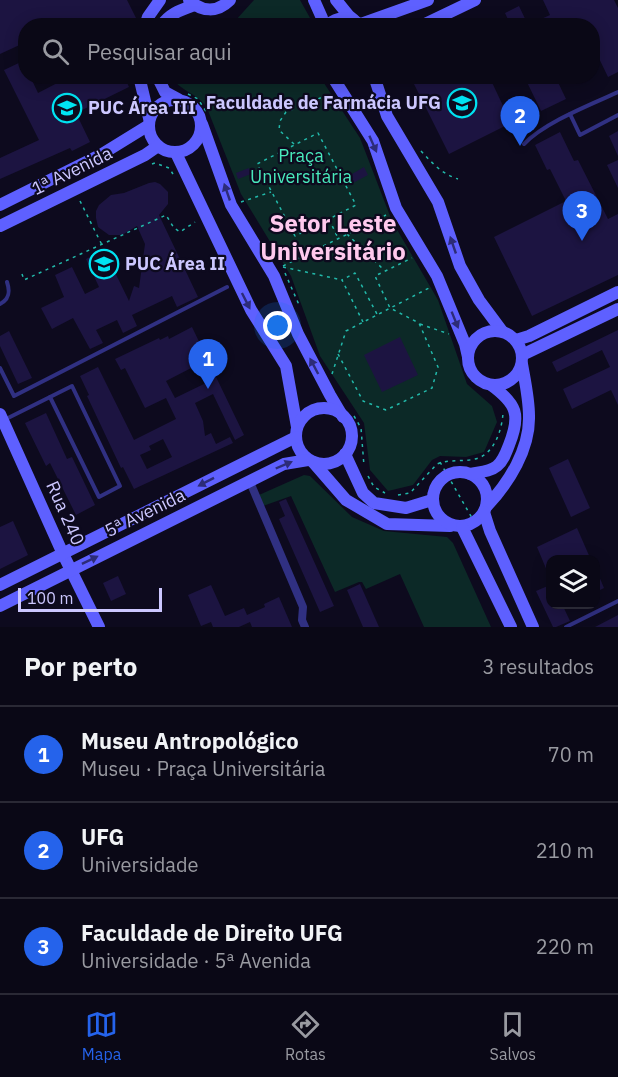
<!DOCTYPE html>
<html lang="pt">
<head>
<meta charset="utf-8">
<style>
	:root { --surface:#0a0816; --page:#13111f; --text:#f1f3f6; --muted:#999aa1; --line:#2a2935; --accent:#2563eb }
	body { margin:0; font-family:"IBM Plex Sans",sans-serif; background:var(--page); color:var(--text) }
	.controls { position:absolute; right:18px; bottom:18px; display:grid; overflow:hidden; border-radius:12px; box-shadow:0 3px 15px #0003 }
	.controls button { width:54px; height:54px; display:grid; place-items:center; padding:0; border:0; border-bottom:2px solid var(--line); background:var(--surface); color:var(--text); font:30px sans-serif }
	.scale { position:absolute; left:18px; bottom:15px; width:144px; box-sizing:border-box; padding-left:6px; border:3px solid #ccc7ff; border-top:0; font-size:16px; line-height:21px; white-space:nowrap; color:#ccc7ff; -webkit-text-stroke:4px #0d0a1e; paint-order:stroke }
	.you { position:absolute; left:278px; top:326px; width:21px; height:21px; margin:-15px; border:4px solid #fff; border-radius:50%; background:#1a73e8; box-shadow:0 0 0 9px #1a73e833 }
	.badge { display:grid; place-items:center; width:39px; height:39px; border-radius:50%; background:var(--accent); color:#fff; font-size:20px; font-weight:700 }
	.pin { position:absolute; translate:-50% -50px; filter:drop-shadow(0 2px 3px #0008) }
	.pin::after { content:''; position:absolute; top:32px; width:21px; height:18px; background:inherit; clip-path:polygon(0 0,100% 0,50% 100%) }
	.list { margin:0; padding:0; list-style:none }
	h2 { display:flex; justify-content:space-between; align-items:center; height:78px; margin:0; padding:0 24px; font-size:26px }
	h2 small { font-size:20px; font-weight:400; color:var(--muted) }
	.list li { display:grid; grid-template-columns:39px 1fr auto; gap:18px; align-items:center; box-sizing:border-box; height:96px; padding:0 24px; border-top:2px solid var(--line) }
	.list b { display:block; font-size:22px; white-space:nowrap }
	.list p { margin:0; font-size:20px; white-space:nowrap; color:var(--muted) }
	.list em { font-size:20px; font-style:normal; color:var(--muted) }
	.icon { flex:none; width:33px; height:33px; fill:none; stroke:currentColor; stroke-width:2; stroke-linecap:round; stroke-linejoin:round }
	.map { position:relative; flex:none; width:618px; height:627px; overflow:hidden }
	.search { position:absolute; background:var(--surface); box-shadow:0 3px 15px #0003; left:18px; right:18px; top:18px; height:66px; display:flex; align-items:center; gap:15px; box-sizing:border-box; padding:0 21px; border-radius:24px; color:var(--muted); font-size:22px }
	.sheet { height:366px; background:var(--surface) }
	nav { display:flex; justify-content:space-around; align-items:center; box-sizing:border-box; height:84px; border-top:2px solid var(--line); background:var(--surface); font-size:16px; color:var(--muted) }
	nav a { display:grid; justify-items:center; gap:3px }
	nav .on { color:var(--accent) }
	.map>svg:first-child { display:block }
</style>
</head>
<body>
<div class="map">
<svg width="618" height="627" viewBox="0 0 618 627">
	<rect width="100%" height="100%" fill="#0d0a1e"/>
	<g fill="#0c2927">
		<path d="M254,0H300L314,25H211L235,21Z"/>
		<path d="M171,77H320L360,138L392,221L438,300L467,384L492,406L497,422L484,452L466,457L440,456L432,460L413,485L388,491L370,470L364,423L320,356L291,276L241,194L207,108C199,94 180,91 171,77Z"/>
		<path d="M304,475L310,476L352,517L384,531L447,537L453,543L491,627H424L400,574L366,589L362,582H359L335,592L291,496L263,506L259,495Z"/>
	</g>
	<g fill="#1c1441" fill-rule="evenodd">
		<path d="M0,0H127L137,20L127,26H26V42L0,54Z"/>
		<path d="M543,0H614L618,8V72L608,77L592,44V26H511L505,13L519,6L528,25L550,15Z"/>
		<path d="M23,61L26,67V76H30L38,93L63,80L64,76H124L129,87L76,113L90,142L72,151L70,148L0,179V158L39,140L4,70Z"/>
		<path d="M425,76H489L511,123L449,154L413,82Z"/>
		<path d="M524,76H555L566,99L541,111Z"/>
		<path d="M618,131V156L609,136Z"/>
		<path d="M560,132L574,161L578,160L608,219L618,214V275L532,316L494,237L566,201L550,169L547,170L535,145Z"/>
		<path d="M618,160V188L607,165Z"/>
		<path d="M364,167L368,175L351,184L347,177Z"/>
		<path d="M249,168L251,174L238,179L236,173Z"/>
		<path d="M155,182L160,184L168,192V204L159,215L198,297L177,307L172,296L132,315L137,326L123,333L117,320L96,330L103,343L90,349L73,318L52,329L41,308L64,297L55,275L72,267L85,294L99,287L86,259L104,250L129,301L134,286L139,288L145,244L137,226L122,235H109L98,227L96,218V211L99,205L111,195L124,193L149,183Z"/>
		<path d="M192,327L244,435L235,440L213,394L195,403L203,421L205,436L211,433L216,444L230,437L233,443L134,489L123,467L121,468L87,396L89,395L80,376L98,367L134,440L176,419L166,398L145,408L125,368L121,370L115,359L159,338L160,340L168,336L169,339ZM197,365L206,383L175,398L166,381ZM163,439L172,457L147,469L140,455L151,450L149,446Z"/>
		<path d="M618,330V405L611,390L572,409L563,389L610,367L602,350L557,372L552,362Z"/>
		<path d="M9,331L32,378L18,384L0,346V336Z"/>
		<path d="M400,337L418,375L382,392L364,355Z"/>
		<path d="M46,413L67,459L72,457L95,505L76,515L50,463L46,466L25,423Z"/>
		<path d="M568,459L590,508L571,517L549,468Z"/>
		<path d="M286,499L334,606L320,612L279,519L285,516L279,502Z"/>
		<path d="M13,521L28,555L0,569V527Z"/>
		<path d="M577,528L591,560H550V578L537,547Z"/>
		<path d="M596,569L604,588L596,592Z"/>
		<path d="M118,576L126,594L111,601L103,583Z"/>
		<path d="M360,584L379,627H363L347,590Z"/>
		<path d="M211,585L225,616L244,608L247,615L265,607L264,604L279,597L292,627H252L250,622L239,627H213L211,622L201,626L188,595Z"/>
		<path d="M550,585V604H562L570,621L556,627H553L536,591Z"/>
		<path d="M618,615V627H595Z"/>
	</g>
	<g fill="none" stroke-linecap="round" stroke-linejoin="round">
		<g stroke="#22b9aa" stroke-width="1.5" stroke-dasharray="3 4.5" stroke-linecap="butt">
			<path d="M188,94L198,99L207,113"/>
			<path d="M294,144L279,130L280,121L286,112L330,94"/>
			<path d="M421,151C432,163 442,174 458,179"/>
			<path d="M152,164L155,163L169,168L173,174"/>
			<path d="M80,201L102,245"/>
			<path d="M241,202L271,192"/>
			<path d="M329,219L295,236L257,164L318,133L356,205L329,219L338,238"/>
			<path d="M347,234L384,270"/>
			<path d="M283,266L386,215"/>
			<path d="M283,267L342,280"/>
			<path d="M285,273L300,307"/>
			<path d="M22,274L24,280L166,215L174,228L180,232L195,222"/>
			<path d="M363,322L342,280L355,273L377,314"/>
			<path d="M420,324L449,334"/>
			<path d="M338,354L363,401L386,410L432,388L438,367L419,323L390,308L375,276L412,258"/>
			<path d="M466,367L470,379L481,386"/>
			<path d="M332,374L346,331L429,288"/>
			<path d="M354,416L361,428L364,466"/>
			<path d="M440,462L476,525"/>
			<path d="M368,476L374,487L385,493"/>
			<path d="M398,495L410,493L437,464C449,459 463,462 475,459C494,455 502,430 503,413"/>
		</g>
		<g stroke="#303082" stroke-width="4">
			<path d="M570,114L580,135L618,115"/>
			<path d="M524,144C545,122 590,105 618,92"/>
			<path d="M0,304C10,299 10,291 7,282"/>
			<path d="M0,368L14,396L227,287"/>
			<path d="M72,386L120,486L99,497L50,397Z"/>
			<path d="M4,420L50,397"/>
			<path d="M566,627L618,601"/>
		</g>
		<path stroke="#303082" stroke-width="8" d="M250,482L303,607L302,620L305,627"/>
		<g stroke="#5e60ff" stroke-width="12">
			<path d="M189,0C202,12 217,13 230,0"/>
			<path d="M314,0L322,18V26"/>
			<path d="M336,0L349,16L354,20"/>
			<path d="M361,24L428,0"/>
			<path d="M145,26L148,17L160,0"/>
			<path d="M161,26C170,13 181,10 195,5"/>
			<path d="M326,26C338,16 350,16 362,26"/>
			<path d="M421,26L475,0"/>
			<path d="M139,76L149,118"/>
			<path d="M157,76L165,92L178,99"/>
			<path d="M332,76L373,141L396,208L437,276L465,344L468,357"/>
			<path d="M374,76L387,116L438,202L460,266L479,300L502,331"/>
			<circle cx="175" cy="126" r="26"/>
			<path d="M202,124L231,205L274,276L298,334L330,395L343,417"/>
			<path d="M176,153L251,310L286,366L297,427"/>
			<path d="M0,205L102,154L149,125"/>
			<path d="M0,226L145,155L158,146"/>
			<circle cx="495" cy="358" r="27"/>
			<path d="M516,340L529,336L618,292"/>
			<path d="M522,355L618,309"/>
			<circle cx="324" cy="436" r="28"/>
			<path d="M0,414L63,554L99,627"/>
			<path d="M345,454L363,493L374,503L406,508L432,500"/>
			<path d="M313,462L346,500L387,524L450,526"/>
			<circle cx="460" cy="499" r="27"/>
			<path d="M470,474C479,472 490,472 497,466C503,461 506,453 509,445C521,415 517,404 491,385"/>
			<path d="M486,507C509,483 530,449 529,416C529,399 525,381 522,364"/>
			<path d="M484,512L490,531L533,627"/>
			<path d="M462,527L511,627"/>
			<path d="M0,585L296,437"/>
			<path d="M0,606L284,464L308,460"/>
		</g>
	</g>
	<defs><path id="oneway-solid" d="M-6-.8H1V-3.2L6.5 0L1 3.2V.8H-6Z" transform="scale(1.5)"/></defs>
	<g fill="#2d2c78">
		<use href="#oneway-solid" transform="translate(373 144) rotate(66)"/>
		<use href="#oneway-solid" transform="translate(227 192) rotate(-109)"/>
		<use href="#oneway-solid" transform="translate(453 245) rotate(-109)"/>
		<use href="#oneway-solid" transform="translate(246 301) rotate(63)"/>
		<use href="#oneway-solid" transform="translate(455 320) rotate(68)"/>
		<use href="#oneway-solid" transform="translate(314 366) rotate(-118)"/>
		<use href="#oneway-solid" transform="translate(284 465) rotate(-23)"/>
		<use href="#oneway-solid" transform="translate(206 482) rotate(153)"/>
		<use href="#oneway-solid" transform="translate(90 560) rotate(-26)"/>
	</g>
	<defs>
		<g id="university-ring" transform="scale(1.5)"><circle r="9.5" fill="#0d0a1e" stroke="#00e3f2" stroke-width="1.5"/><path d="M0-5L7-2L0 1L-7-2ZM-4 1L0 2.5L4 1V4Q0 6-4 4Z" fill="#00e3f2"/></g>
	</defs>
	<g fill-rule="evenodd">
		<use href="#university-ring" x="462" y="103"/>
		<use href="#university-ring" x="67" y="108"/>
		<use href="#university-ring" x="104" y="264"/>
	</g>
	<g text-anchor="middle" stroke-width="4.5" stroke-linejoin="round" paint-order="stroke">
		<g font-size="18" font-weight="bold" fill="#ccc7ff" stroke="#0d0a1e" text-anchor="start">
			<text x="441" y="109" text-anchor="end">Faculdade de Farmácia UFG</text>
			<text x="88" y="114">PUC Área III</text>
			<text x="125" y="270">PUC Área II</text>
		</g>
		<g font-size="18" fill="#49e9bc" stroke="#0d0a1e">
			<text x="301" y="162">Praça<tspan x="301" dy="21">Universitária</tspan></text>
		</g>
		<g font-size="18" fill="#ccc7ff" stroke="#0d0a1e">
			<text transform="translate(72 171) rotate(-26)" y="6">1ª Avenida</text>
			<text transform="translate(65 513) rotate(66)" y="6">Rua 240</text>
			<text transform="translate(145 513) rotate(-26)" y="6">5ª Avenida</text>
		</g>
		<g font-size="24" font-weight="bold" fill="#ffc9ed" stroke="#0d0a1e">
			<text x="333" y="232">Setor Leste<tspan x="333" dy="28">Universitário</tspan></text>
		</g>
	</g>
</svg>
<div class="controls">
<button><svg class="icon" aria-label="layers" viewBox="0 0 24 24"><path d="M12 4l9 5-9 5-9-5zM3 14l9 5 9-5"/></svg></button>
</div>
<div class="scale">100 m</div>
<div class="you"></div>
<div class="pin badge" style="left:208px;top:389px">1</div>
<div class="pin badge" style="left:520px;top:146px">2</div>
<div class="pin badge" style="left:582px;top:241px">3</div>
<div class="search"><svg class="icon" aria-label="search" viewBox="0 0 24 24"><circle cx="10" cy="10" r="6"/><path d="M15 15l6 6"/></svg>Pesquisar aqui</div>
</div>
<section class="sheet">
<h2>Por perto<small>3 resultados</small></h2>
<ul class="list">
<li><span class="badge">1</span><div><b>Museu Antropológico</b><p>Museu · Praça Universitária</p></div><em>70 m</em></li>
<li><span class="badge">2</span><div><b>UFG</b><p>Universidade</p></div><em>210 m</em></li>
<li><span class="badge">3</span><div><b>Faculdade de Direito UFG</b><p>Universidade · 5ª Avenida</p></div><em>220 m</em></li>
</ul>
</section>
<nav>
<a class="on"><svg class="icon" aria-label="map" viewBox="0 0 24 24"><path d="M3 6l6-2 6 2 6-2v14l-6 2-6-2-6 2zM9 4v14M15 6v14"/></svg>Mapa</a>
<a><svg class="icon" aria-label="directions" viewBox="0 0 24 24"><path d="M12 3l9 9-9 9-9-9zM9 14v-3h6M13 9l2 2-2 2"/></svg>Rotas</a>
<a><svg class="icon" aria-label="saved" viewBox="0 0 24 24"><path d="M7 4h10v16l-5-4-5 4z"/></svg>Salvos</a>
</nav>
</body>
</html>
